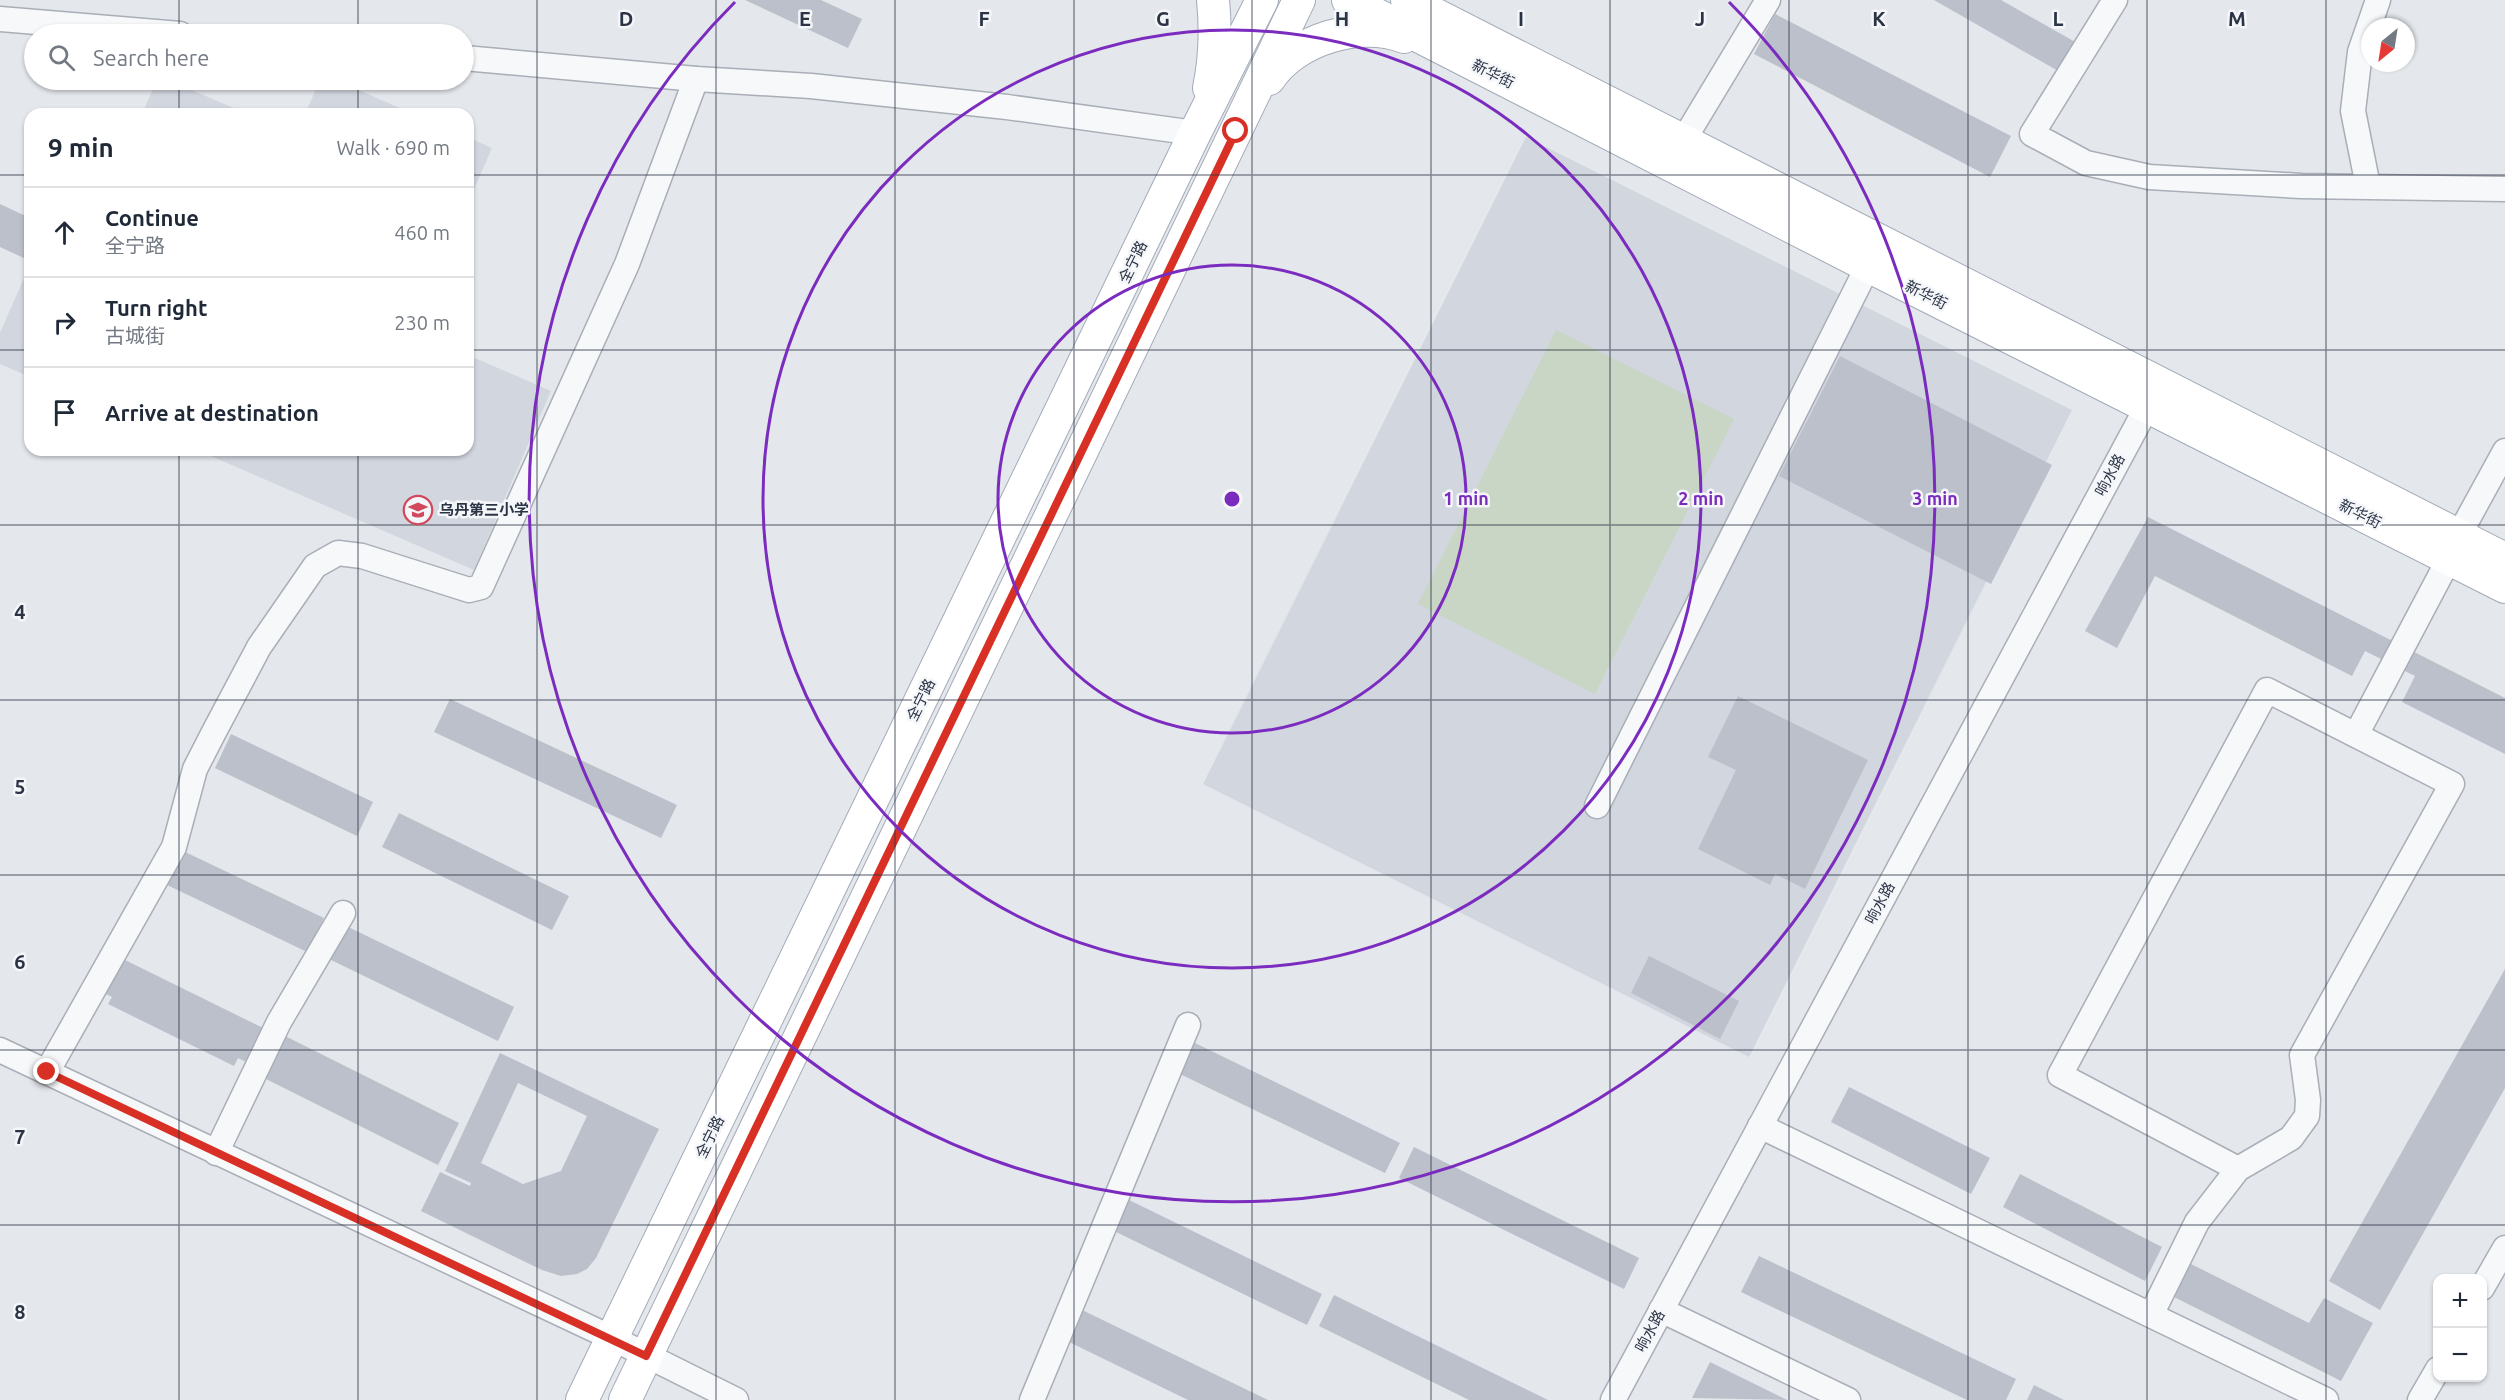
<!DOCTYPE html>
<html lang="en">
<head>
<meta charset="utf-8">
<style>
	:root { --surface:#fff; --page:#f2f2f3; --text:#1f2937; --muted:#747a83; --line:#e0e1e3 }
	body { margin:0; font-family:Ubuntu,"Noto Sans SC",sans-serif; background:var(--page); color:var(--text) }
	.controls { position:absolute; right:18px; bottom:18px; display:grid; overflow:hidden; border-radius:12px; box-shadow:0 2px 4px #0004 }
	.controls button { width:54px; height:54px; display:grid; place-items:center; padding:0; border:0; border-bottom:2px solid var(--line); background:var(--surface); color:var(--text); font:30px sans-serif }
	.compass { position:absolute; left:2361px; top:18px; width:54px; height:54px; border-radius:50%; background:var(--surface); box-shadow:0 2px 4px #0004; rotate:210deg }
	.stop { position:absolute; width:18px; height:18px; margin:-14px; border:4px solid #d93025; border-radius:50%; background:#fff }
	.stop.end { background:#d93025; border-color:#fff; box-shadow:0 2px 6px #0008 }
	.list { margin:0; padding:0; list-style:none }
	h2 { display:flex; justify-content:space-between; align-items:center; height:78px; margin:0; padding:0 24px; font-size:26px }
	h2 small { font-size:20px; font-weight:400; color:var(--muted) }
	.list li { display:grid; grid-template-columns:39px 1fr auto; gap:18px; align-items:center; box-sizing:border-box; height:90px; padding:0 24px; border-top:2px solid var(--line) }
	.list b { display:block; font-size:22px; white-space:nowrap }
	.list p { margin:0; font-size:20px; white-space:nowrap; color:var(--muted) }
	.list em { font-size:20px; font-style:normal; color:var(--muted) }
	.icon { flex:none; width:33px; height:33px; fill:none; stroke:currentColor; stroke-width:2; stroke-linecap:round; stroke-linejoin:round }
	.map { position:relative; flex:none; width:2505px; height:1400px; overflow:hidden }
	.search { position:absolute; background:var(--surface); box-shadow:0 2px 4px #0004; left:24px; top:24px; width:450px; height:66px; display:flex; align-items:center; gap:15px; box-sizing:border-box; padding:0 21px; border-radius:33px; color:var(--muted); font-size:22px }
	.panel { position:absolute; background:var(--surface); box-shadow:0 2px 4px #0004; left:24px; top:108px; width:450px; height:348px; border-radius:18px }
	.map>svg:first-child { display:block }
</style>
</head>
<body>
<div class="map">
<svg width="2505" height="1400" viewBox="0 0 2505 1400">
	<rect width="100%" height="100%" fill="#e4e7ec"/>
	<g fill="#d2d6de">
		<path d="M157,80H168L248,114H142Z"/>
		<path d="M320,80H335L414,114H305Z"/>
		<path d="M468,137L492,148L468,203Z"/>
		<path d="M1526,137L2072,410L1749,1057L1203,784Z"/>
		<path d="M30,264V377L0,364V333Z"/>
		<path d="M468,355L551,391L474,570L197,450H468Z"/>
	</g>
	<path fill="#c9d6c5" d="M1556,330L1734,419L1595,694L1418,604Z"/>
	<g fill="#bbc0ca" fill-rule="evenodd">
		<path d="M745,0H821L862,19L848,48Z"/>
		<path d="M1934,0H2001L2077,43L2060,72Z"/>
		<path d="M1775,14L2011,136L1990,177L1754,54Z"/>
		<path d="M0,204L30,218V255L28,260L0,247Z"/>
		<path d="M1840,356L2052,465L1991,584L1779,476Z"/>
		<path d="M2148,517L2505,698V754L2402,702L2415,676L2365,651L2352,676L2155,576L2117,648L2085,631Z"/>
		<path d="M1738,696L1868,760L1805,889L1775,874L1770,885L1698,849L1736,770L1708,757Z"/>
		<path d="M450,699L677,805L661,838L434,732Z"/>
		<path d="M231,734L373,802L357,836L215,768Z"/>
		<path d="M399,813L569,896L552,930L382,847Z"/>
		<path d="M181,850L324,918L307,952L165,884Z"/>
		<path d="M344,925L514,1007L498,1041L327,958Z"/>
		<path d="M1649,956L1739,1001L1720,1039L1631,993Z"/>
		<path d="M121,958L265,1029L248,1063L238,1058L234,1066L108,1004L112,997L104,993Z"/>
		<path d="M2505,969V1088L2380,1310L2329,1281Z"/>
		<path d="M283,1035L459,1123L438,1165L262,1077Z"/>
		<path d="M1195,1043L1400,1143L1385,1173L1180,1074Z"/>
		<path d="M500,1053L659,1129L596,1258L587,1269L577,1274L561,1276L542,1270L421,1211L440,1172L470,1186L471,1183L445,1171ZM518,1083L587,1116L561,1171L523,1184L481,1163Z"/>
		<path d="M1849,1087L1990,1158L1971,1194L1831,1122Z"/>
		<path d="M1414,1147L1639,1258L1624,1289L1399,1178Z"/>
		<path d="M2020,1174L2162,1247L2145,1281L2003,1207Z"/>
		<path d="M1127,1199L1322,1294L1307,1325L1112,1230Z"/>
		<path d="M1759,1256L2016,1379L2006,1400H1967L1741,1292Z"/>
		<path d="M2189,1263L2309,1323L2324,1298L2373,1323L2341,1381L2172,1296Z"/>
		<path d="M1334,1295L1548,1400H1469L1319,1326Z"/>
		<path d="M1080,1309L1268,1400H1188L1065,1340Z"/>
		<path d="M1710,1362L1787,1400L1692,1398Z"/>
		<path d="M2034,1385L2064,1400H2027Z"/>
	</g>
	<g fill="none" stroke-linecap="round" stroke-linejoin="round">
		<g stroke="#a9aeb7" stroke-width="27">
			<g id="minor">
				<path d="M2115,0L2032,134L2086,163L2149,177L2301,186L2505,189"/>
				<path d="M0,19L180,34"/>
				<path d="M464,58L696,79L811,86L1007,107L1195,133"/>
				<path d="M1683,141L1768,0"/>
				<path d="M2368,186L2353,111L2360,52L2378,0"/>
				<path d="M2459,535L2505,451"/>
				<path d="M2356,735L2449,559"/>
				<path d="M1597,806L1868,266"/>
				<path d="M0,1050L612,1338L736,1400"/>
				<path d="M47,1072L174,847L195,769L214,732L259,647L315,566L338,553L362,556L469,590L481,587L627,264L696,79"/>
				<path d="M1760,1126L2326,1400"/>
				<path d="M216,1153L279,1022L343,913"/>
				<path d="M2482,1288L2505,1248"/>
				<path d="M1661,1310L1848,1400"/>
				<path d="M2151,1315L2197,1222L2238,1169L2291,1138L2307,1116L2308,1100L2302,1055L2452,784L2267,690L2060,1075L2238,1169"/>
				<path d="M1032,1400L1188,1025"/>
				<path d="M1613,1400L2147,407"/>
				<path d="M2420,1400L2438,1369"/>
			</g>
		</g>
		<g stroke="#a3abb8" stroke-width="34">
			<g id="major">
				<path d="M1348,0L1868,266L2505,587"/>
				<path d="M1407,0L2505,559"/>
				<path d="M1269,79C1295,39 1360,20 1404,37"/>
				<path d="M1209,88C1215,59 1216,30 1213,0"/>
				<path d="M582,1400L1195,133L1262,0"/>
				<path d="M625,1400L1299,0"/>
			</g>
		</g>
		<use href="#minor" stroke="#f7f8fa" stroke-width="24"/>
		<use href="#major" stroke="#fff" stroke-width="32"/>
	</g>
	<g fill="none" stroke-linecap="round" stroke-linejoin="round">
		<path stroke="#d93025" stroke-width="8" d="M47,1072L646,1356L1236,131"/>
	</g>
	<path fill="none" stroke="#2b3445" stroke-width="1.5" stroke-opacity="0.55" d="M179,0V34M358,0V34M537,0V1400M716,0V1400M895,0V1400M1074,0V1400M1252,0V1400M1431,0V1400M1610,0V1400M1789,0V1400M1968,0V1400M2147,0V1400M2326,0V1400M179,80V114M358,80V114M0,175H30M468,175H2505M0,350H30M468,350H2505M179,450V1400M358,450V1400M0,525H2505M0,700H2505M0,875H2505M0,1050H2505M0,1225H2505"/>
	<g fill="none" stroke="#7b2cbf" stroke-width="3">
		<circle cx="1232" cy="499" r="234"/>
		<circle cx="1232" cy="499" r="469"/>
		<path d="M1729 2A703 703 0 1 1 735 2"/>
	</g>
	<defs>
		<g id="school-ring" transform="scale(1.5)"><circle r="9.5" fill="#f4f6f9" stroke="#d1495b" stroke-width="1.5"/><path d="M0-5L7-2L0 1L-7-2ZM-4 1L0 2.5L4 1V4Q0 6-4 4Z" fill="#d1495b"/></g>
	</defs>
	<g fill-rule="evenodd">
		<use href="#school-ring" x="418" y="510"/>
	</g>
	<g text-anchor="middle" stroke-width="5" stroke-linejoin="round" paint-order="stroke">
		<g font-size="15" fill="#2b3445" stroke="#f4f6f9">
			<text transform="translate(1493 74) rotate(27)" y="5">新华街</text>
			<text transform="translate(1133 262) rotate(-64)" y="5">全宁路</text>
			<text transform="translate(1926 295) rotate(27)" y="5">新华街</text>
			<text transform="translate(2110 475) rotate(-62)" y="5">响水路</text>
			<text transform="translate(2360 514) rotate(27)" y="5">新华街</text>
			<text transform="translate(921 700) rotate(-64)" y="5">全宁路</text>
			<text transform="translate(1880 903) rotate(-62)" y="5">响水路</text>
			<text transform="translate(710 1137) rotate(-64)" y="5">全宁路</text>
			<text transform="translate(1650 1331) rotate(-62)" y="5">响水路</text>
		</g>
		<g font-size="15" font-weight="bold" fill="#2b3445" stroke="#f4f6f9" text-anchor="start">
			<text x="439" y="515">乌丹第三小学</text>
		</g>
	</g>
	<g font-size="20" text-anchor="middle" font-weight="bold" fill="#2b3445" stroke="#f4f6f9" stroke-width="5" stroke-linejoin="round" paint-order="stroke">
		<text x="626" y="26">D</text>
		<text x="805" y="26">E</text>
		<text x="984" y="26">F</text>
		<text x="1163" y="26">G</text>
		<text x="1342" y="26">H</text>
		<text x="1521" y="26">I</text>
		<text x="1700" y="26">J</text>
		<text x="1879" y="26">K</text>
		<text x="2058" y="26">L</text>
		<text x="2237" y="26">M</text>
		<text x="20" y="619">4</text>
		<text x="20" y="794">5</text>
		<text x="20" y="969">6</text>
		<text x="20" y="1144">7</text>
		<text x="20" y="1319">8</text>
	</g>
	<circle cx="1232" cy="499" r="9" fill="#7b2cbf" stroke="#f4f6f9" stroke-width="3"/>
	<g font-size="18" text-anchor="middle" font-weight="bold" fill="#7b2cbf" stroke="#f4f6f9" stroke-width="5" stroke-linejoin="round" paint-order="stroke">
		<text x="1466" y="505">1 min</text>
		<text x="1701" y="505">2 min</text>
		<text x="1935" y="505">3 min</text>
	</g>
</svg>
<div class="controls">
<button>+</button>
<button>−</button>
</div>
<svg class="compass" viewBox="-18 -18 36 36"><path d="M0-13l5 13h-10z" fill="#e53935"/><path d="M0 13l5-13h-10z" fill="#747a83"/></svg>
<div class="stop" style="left:1236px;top:131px"></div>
<div class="stop end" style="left:47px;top:1072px"></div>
<div class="search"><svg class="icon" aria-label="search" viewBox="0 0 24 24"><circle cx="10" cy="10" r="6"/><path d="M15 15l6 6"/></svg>Search here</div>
<section class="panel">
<h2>9 min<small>Walk · 690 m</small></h2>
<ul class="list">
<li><svg class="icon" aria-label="ahead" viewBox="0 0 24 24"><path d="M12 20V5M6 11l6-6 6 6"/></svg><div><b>Continue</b><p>全宁路</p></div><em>460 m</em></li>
<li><svg class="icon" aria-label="right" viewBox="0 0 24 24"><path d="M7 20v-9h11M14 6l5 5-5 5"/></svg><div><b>Turn right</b><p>古城街</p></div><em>230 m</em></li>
<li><svg class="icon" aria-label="arrive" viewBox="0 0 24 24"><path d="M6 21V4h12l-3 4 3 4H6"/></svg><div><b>Arrive at destination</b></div></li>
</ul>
</section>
</div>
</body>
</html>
